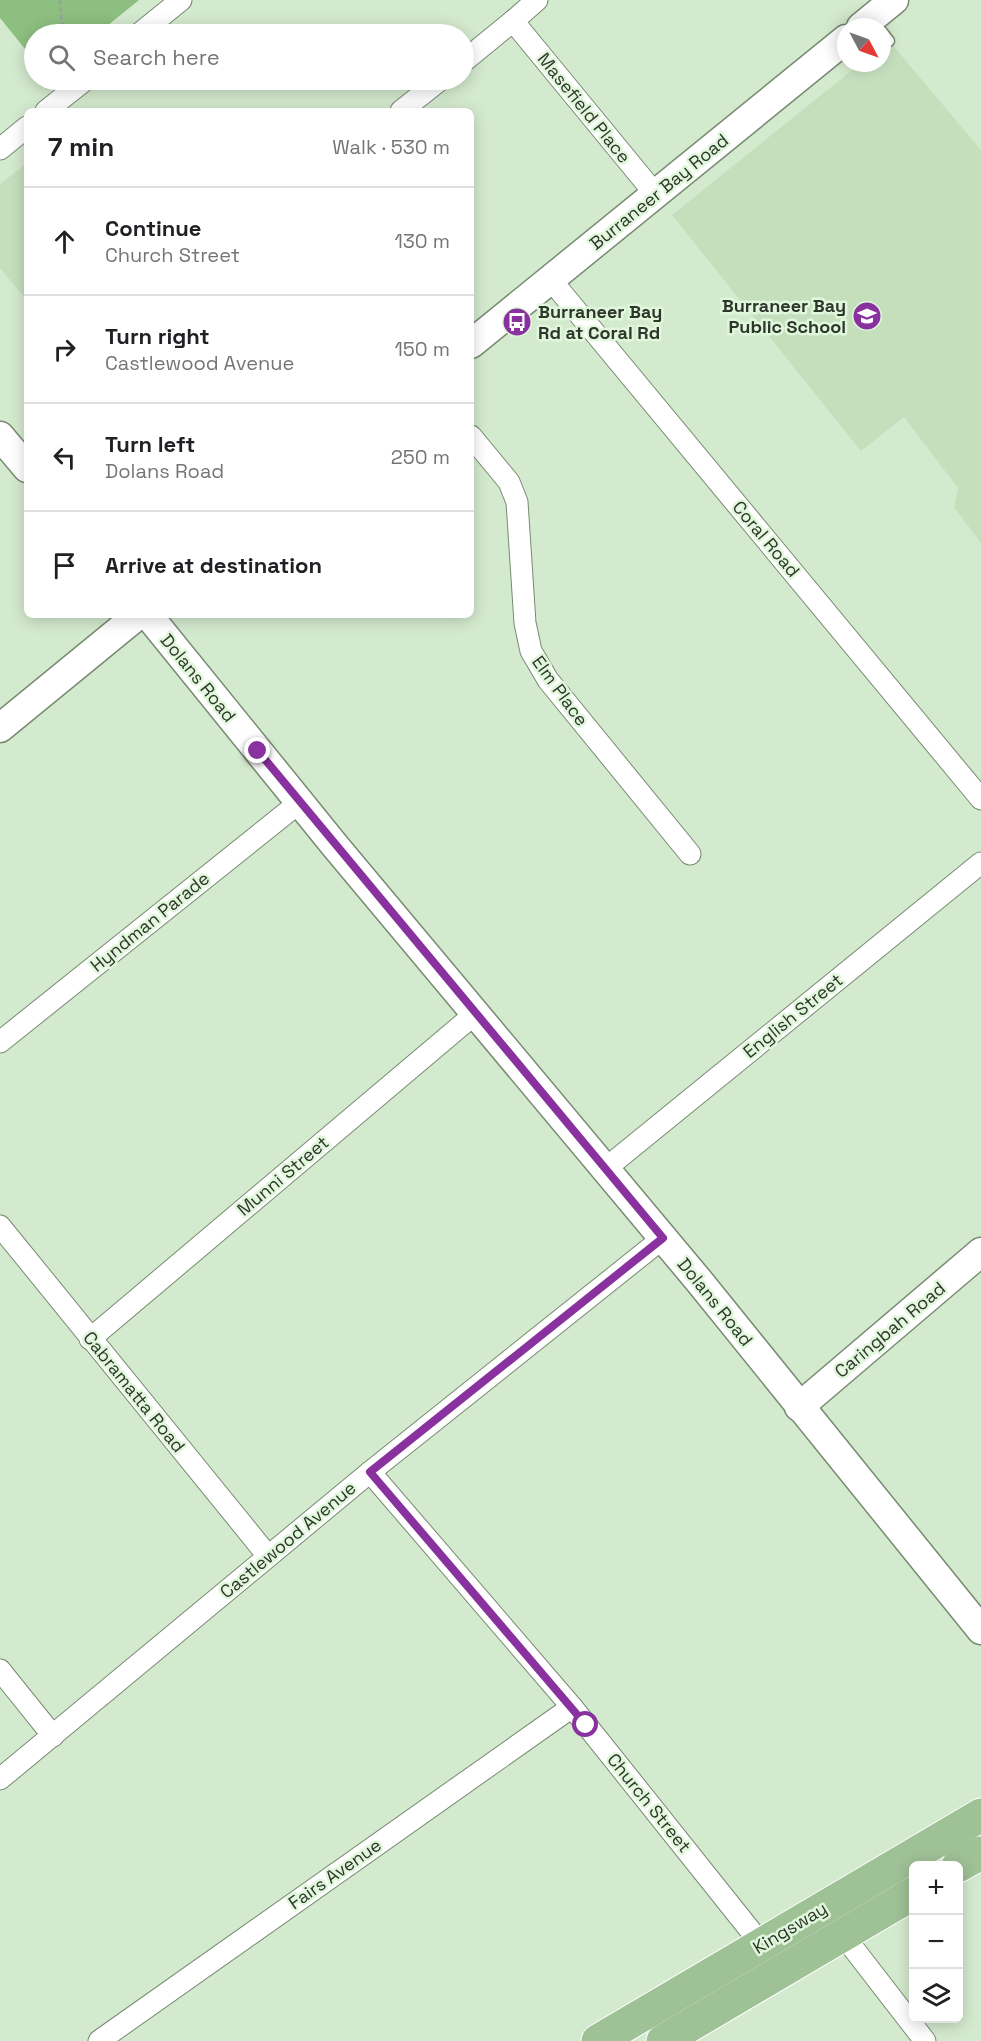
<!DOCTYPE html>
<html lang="en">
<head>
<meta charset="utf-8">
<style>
	:root { --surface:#fff; --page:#f6f6f6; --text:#202124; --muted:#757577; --line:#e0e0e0 }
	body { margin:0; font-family:"Space Grotesk",sans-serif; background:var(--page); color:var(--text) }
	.controls { position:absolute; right:18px; bottom:18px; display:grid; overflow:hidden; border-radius:9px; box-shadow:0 3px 15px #0003 }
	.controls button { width:54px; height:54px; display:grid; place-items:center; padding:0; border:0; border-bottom:2px solid var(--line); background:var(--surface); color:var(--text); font:30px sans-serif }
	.compass { position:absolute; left:837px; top:18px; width:54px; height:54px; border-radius:50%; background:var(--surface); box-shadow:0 3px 15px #0003; rotate:131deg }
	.stop { position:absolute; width:18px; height:18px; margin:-14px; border:4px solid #89319e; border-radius:50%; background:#fff }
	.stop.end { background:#89319e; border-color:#fff; box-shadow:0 2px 6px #0008 }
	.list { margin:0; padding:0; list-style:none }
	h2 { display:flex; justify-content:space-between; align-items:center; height:78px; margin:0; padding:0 24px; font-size:26px }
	h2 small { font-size:20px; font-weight:400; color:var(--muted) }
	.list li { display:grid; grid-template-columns:39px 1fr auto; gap:18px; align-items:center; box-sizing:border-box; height:108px; padding:0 24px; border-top:2px solid var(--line) }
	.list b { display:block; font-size:22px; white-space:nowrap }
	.list p { margin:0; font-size:20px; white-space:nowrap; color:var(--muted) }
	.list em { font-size:20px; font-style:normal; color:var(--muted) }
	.icon { flex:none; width:33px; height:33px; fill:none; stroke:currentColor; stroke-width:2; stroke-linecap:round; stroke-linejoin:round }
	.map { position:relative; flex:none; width:981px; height:2041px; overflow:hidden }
	.search { position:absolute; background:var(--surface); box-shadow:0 3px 15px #0003; left:24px; top:24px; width:450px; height:66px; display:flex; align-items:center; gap:15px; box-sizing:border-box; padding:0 21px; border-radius:33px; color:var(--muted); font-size:22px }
	.panel { position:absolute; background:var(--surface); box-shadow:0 3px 15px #0003; left:24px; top:108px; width:450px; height:510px; border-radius:9px }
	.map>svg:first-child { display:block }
</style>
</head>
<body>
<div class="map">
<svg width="981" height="2041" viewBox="0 0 981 2041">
	<rect width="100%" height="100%" fill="#d4eace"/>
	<g fill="#c5dfbd">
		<path d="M889,41L981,150V543L954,507L958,488L904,417L861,451L672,215L861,63H882V47Z"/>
		<path d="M27,163V294L24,297L0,268V184Z"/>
	</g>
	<path fill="#8dbf80" d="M0,0H139L97,34H34V60L0,18Z"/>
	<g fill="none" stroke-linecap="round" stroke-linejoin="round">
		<g stroke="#778b72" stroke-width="13">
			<path id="lane" d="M882,32L889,41"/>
		</g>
		<g stroke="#778b72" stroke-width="23">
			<g id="street">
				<path d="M513,21L537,0"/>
				<path d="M139,34L181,0"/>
				<path d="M464,61L513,21L656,195"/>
				<path d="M46,111L85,80"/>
				<path d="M401,111L440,80"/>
				<path d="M0,149L27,127"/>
				<path d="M551,280L981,799"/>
				<path d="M471,436L509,482L517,502L525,623L531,651L548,680L690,854"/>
				<path d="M0,1042L300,802"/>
				<path d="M605,1169L981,863"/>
				<path d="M0,1226L268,1556"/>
				<path d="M90,1339L476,1013"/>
				<path d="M370,1472L572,1707L762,1945"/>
				<path d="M0,1670L53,1736"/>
				<path d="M0,1779L370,1472L663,1238"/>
				<path d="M843,1935L925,2041"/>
				<path d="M99,2041L572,1707"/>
			</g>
		</g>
		<g stroke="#778b72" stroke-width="31">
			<g id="secondary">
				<path d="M861,27L894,0"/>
				<path d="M471,344L846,39"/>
				<path d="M0,436L27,468"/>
				<path d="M148,615L336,847L699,1281L981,1630"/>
				<path d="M0,728L138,615"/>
				<path d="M799,1407L981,1252"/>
			</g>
		</g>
		<g stroke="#fff" stroke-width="35">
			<g id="primary">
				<path d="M958,1866L981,1853"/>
				<path d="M598,2041L981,1815"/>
				<path d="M663,2041L914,1893"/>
			</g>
		</g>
		<path stroke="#95a690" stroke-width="3" stroke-dasharray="4.5 3" stroke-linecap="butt" d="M60,0L63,34"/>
		<use href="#lane" stroke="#fff" stroke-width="10"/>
		<use href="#street" stroke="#fff" stroke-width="21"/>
		<use href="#secondary" stroke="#fff" stroke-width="28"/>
		<use href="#primary" stroke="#9fc196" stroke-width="33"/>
	</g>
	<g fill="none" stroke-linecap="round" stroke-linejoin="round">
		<path stroke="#89319e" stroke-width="8" d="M258,751L663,1238L370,1472L586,1725"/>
	</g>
	<defs>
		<g id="school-disc" transform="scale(1.5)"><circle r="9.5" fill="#89319e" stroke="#e1f7db"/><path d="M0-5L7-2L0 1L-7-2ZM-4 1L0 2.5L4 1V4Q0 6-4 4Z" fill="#fff"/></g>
		<g id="bus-disc" transform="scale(1.5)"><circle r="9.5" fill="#89319e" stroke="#e1f7db"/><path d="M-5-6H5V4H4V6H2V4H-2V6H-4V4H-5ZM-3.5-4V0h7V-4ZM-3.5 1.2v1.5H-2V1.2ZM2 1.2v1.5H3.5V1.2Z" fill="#fff"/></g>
	</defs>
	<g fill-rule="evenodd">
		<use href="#school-disc" x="867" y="316"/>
		<use href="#bus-disc" x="517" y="322"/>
	</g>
	<g text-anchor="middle" stroke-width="5" stroke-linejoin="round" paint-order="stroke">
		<g font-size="18" fill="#2d362b" stroke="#e1f7db">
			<text transform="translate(584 108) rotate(51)" y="6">Masefield Place</text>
			<text transform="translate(659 192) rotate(-39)" y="6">Burraneer Bay Road</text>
			<text transform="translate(766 539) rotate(50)" y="6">Coral Road</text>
			<text transform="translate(198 678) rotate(51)" y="6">Dolans Road</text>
			<text transform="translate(560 691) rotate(54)" y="6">Elm Place</text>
			<text transform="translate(150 922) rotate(-39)" y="6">Hyndman Parade</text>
			<text transform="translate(793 1016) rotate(-39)" y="6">English Street</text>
			<text transform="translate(283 1176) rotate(-40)" y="6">Munni Street</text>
			<text transform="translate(715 1302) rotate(51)" y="6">Dolans Road</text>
			<text transform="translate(890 1330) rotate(-40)" y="6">Caringbah Road</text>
			<text transform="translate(134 1392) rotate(51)" y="6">Cabramatta Road</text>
			<text transform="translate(288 1540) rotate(-40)" y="6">Castlewood Avenue</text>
			<text transform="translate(649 1803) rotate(51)" y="6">Church Street</text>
			<text transform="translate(335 1874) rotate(-35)" y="6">Fairs Avenue</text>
			<text transform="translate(790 1928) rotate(-31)" y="6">Kingsway</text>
		</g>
		<g font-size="18" font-weight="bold" fill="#2d362b" stroke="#e1f7db" text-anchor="end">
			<text x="846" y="312">Burraneer Bay<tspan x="846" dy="21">Public School</tspan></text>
			<text x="538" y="318" text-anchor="start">Burraneer Bay<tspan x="538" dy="21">Rd at Coral Rd</tspan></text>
		</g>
	</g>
</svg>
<div class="controls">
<button>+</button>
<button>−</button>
<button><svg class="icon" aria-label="layers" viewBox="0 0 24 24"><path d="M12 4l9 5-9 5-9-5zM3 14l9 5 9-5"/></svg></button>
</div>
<svg class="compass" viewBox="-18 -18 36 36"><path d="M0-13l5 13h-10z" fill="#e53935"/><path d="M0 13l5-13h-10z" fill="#757577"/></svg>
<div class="stop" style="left:586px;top:1725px"></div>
<div class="stop end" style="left:258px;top:751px"></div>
<div class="search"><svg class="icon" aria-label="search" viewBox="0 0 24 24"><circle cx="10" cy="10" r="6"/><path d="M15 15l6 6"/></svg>Search here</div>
<section class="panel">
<h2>7 min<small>Walk · 530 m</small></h2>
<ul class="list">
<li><svg class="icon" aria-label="ahead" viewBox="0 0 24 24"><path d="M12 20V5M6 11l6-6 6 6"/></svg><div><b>Continue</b><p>Church Street</p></div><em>130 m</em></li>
<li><svg class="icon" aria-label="right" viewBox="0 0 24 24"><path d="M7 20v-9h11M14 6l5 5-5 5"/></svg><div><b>Turn right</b><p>Castlewood Avenue</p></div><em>150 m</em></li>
<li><svg class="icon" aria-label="left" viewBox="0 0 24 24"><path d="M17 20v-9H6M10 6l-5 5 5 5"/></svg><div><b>Turn left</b><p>Dolans Road</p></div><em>250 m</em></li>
<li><svg class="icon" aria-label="arrive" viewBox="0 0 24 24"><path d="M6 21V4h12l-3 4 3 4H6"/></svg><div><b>Arrive at destination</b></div></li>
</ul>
</section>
</div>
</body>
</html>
